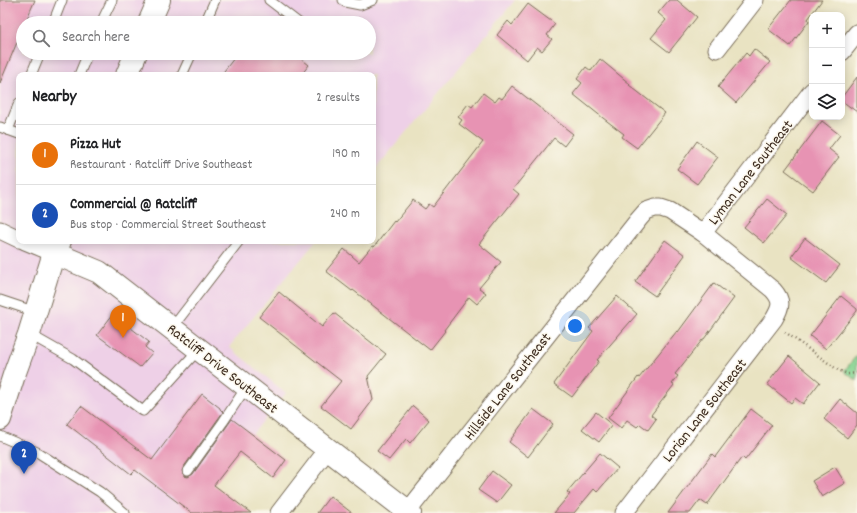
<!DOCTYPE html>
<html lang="en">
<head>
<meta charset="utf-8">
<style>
	:root { --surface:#fff; --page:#f6f6f6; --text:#202124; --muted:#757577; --line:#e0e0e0; --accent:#7c3aed }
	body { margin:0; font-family:Dekko,sans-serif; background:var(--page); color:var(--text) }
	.controls { position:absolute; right:12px; top:12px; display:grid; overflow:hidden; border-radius:8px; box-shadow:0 2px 10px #0003 }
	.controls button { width:36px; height:36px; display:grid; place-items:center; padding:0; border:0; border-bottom:1px solid var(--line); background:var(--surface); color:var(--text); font:20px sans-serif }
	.you { position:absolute; left:575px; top:326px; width:14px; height:14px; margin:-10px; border:3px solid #fff; border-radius:50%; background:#1a73e8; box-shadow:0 0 0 6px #1a73e833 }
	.badge { display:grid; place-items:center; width:26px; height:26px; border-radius:50%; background:var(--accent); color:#fff; font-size:13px; font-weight:700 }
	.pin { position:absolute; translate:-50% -33px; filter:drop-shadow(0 1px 2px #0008) }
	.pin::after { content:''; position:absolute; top:21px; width:14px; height:12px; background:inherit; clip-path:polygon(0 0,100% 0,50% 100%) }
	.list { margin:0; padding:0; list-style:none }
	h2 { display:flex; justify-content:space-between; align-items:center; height:52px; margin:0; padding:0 16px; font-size:17px }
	h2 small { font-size:13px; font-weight:400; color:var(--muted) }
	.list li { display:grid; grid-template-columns:26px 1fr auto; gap:12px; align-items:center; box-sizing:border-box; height:60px; padding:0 16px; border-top:1px solid var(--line) }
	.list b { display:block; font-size:15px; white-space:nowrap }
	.list p { margin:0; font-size:13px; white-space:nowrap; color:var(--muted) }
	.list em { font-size:13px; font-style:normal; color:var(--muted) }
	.icon { flex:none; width:22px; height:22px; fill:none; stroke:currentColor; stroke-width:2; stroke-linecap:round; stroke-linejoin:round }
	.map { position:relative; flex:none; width:857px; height:513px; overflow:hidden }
	.search { position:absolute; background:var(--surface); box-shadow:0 2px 10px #0003; left:16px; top:16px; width:360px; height:44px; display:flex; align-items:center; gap:10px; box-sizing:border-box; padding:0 14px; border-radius:22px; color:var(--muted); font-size:15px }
	.panel { position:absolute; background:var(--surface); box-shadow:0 2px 10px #0003; left:16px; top:72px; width:360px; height:172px; border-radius:8px }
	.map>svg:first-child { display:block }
</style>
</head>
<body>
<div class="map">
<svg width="857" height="513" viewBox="0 0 857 513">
	<rect width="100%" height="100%" fill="#fbf7ec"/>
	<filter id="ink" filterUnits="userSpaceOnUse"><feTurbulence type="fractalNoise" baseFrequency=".025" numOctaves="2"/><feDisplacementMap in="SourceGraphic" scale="8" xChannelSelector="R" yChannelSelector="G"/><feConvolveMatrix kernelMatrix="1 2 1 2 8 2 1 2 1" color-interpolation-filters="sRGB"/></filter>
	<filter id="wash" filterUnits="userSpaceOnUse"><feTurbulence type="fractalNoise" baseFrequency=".012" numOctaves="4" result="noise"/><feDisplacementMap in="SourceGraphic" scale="16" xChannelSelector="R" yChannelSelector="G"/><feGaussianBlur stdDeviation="0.9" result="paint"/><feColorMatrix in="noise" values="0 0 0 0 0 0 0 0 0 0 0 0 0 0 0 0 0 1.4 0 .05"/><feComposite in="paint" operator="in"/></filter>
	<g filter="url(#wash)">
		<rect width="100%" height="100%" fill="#e9e3c2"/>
		<path fill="#eed0e7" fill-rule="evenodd" d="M0,0H515L373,172V75H19V241H316L229,347L286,393L188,513H0ZM23,23H369V53H23Z"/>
		<path fill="#87d492" stroke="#617f58" d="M857,355V381L844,371Z"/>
		<g id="blocks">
			<g fill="#e793b3">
				<path d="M0,0H35L25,23H23V28L0,83Z"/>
				<path d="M669,0H677L697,17L669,52L651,38L666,20L658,13Z"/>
				<path d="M791,0H822L808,19L809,21L790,46L768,29Z"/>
				<path d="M528,4L555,24L547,35L552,39L542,51L537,47L527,60L497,35L508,21L512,25Z"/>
				<path d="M754,49L770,62L736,103L718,87L746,53L749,56Z"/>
				<path d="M238,53H294L309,65L301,75H221Z"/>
				<path d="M600,59L630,84L629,85L665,113L637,148L622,137L624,134L603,118L573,94L582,83L577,79L586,67L591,71Z"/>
				<path d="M857,77V112L842,101V97Z"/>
				<path d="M512,86L573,134L564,146L554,138L513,189L519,194L479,244L501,262L479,288L486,293L477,304L469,297L444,330L445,331L430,350L353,290L352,291L326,271L344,249L359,262L372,246L374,247L394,221L395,222L413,200L425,209L429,204L433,207L483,142L459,124L462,120L458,117L468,104L472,107L483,93L495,102L499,97L502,99Z"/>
				<path d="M822,121L840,135L829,149L839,157L813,191L785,170Z"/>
				<path d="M697,141L718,157L697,184L677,169Z"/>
				<path d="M767,199L787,215L764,243L744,227Z"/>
				<path d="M805,238L840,265L826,283L791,257Z"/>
				<path d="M665,240L685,255L655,296L635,282Z"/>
				<path d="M714,283L734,298L704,339H703L675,374L678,376L672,384L674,385L651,415L656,419L648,430L640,424L637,427L627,420L621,428L608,418L638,377L639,378L677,331L678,332Z"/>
				<path d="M279,292L322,327L334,313L386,354L368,376L373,400L351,429L321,406L341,381L259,317Z"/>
				<path d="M617,296L637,314L597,360L599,361L572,397L554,384L593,331L589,328Z"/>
				<path d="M841,296L857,309V311L826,349L810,336Z"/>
				<path d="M113,314L149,342L145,347L152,353L140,367L97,335Z"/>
				<path d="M789,356L820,382L803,404L795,398L791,403L767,384Z"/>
				<path d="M202,394L220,408V409L223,412L183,468L182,471L184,476L188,477L193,474L232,419L286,460L273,478L240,452L214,485L251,513H192L135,470L131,474L67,424L81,406L152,460Z"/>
				<path d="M840,399L857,413V425L847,438L824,419Z"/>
				<path d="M413,406L429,420L410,443L406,439L389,460L377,451Z"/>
				<path d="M533,409L553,424L528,457L509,442Z"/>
				<path d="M751,409L772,425L745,460L742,457L707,505L700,500L690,513H668L712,454L715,457Z"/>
				<path d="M596,412L612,425L599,442L582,429Z"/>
				<path d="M600,453L618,468L597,492L594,489L574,513H554L570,494L567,492Z"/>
				<path d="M835,467L845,483L822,497L812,481Z"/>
				<path d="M492,471L511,485L497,503L478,490Z"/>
				<path d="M330,496L352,513H317Z"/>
			</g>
		</g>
	</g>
	<g filter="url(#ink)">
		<use href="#blocks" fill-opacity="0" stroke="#786b57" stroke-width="1"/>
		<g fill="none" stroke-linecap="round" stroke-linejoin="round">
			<g stroke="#786b57" stroke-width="11">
				<g id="service">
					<path d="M269,0L299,23"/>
					<path d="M343,0L345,2L360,5L373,0"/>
					<path d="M53,23L62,0"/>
					<path d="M101,23L112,0"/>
					<path d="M205,23L215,0"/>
					<path d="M31,75L40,53"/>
					<path d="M79,75L88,53"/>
					<path d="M182,75L192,53"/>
					<path d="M0,127L8,130L19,103"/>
					<path d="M8,130L19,134"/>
					<path d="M0,300L36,312"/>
					<path d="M172,328L239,241"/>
					<path d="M29,334L73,359L143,411L199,349"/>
					<path d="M0,436L37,452L100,492L125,513"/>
					<path d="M188,471L223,422L247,386"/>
				</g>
			</g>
			<g stroke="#786b57" stroke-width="19">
				<g id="minor">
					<path d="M717,49L755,0"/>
					<path d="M842,52L857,33"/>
					<path d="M0,230L19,239"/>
					<path d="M703,233L812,91"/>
					<path d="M25,241L54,253"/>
					<path d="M408,511L639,219L646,211L655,208H661L670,211L703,233L773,290C783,301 781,307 774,319L624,513"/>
					<path d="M279,513L328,449"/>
				</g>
			</g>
			<g stroke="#786b57" stroke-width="24">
				<path id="tertiary" d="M54,253L99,272L410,513"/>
			</g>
			<g stroke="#786b57" stroke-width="24">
				<g id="primary">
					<path d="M149,23L159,0"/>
					<path d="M127,75L136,53"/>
					<path d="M0,419L14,375L29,334L54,253L60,241"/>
				</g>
			</g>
			<path stroke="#786b57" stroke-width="2.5" stroke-dasharray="1 3" stroke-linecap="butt" d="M785,332L838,370L848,374L857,373"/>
			<use href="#service" stroke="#fff" stroke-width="9"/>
			<use href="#minor" stroke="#fff" stroke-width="17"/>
			<use href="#tertiary" stroke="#fff" stroke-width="22"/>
			<use href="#primary" stroke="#fff" stroke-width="22"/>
		</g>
	</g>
	<g text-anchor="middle" stroke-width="3" stroke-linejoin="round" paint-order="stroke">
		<g font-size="15" fill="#3b2a1e" stroke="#fbf7ec">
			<text transform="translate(750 172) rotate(-52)" y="5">Lyman Lane Southeast</text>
			<text transform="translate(223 368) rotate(38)" y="5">Ratcliff Drive Southeast</text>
			<text transform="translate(507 386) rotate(-52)" y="5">Hillside Lane Southeast</text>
			<text transform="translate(704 410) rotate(-52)" y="5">Lorian Lane Southeast</text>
		</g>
	</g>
</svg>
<div class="controls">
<button>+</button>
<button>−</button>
<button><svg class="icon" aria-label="layers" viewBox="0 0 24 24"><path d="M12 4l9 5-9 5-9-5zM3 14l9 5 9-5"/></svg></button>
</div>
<div class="you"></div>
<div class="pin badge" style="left:123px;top:338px;background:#e8710a">1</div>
<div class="pin badge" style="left:24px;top:474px;background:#1a4fb4">2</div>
<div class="search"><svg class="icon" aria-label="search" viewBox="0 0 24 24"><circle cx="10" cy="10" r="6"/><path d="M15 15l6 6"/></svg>Search here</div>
<section class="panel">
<h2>Nearby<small>2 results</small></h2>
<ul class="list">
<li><span class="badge" style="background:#e8710a">1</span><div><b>Pizza Hut</b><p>Restaurant · Ratcliff Drive Southeast</p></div><em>190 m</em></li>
<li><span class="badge" style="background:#1a4fb4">2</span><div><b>Commercial @ Ratcliff</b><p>Bus stop · Commercial Street Southeast</p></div><em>240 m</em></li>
</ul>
</section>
</div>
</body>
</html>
